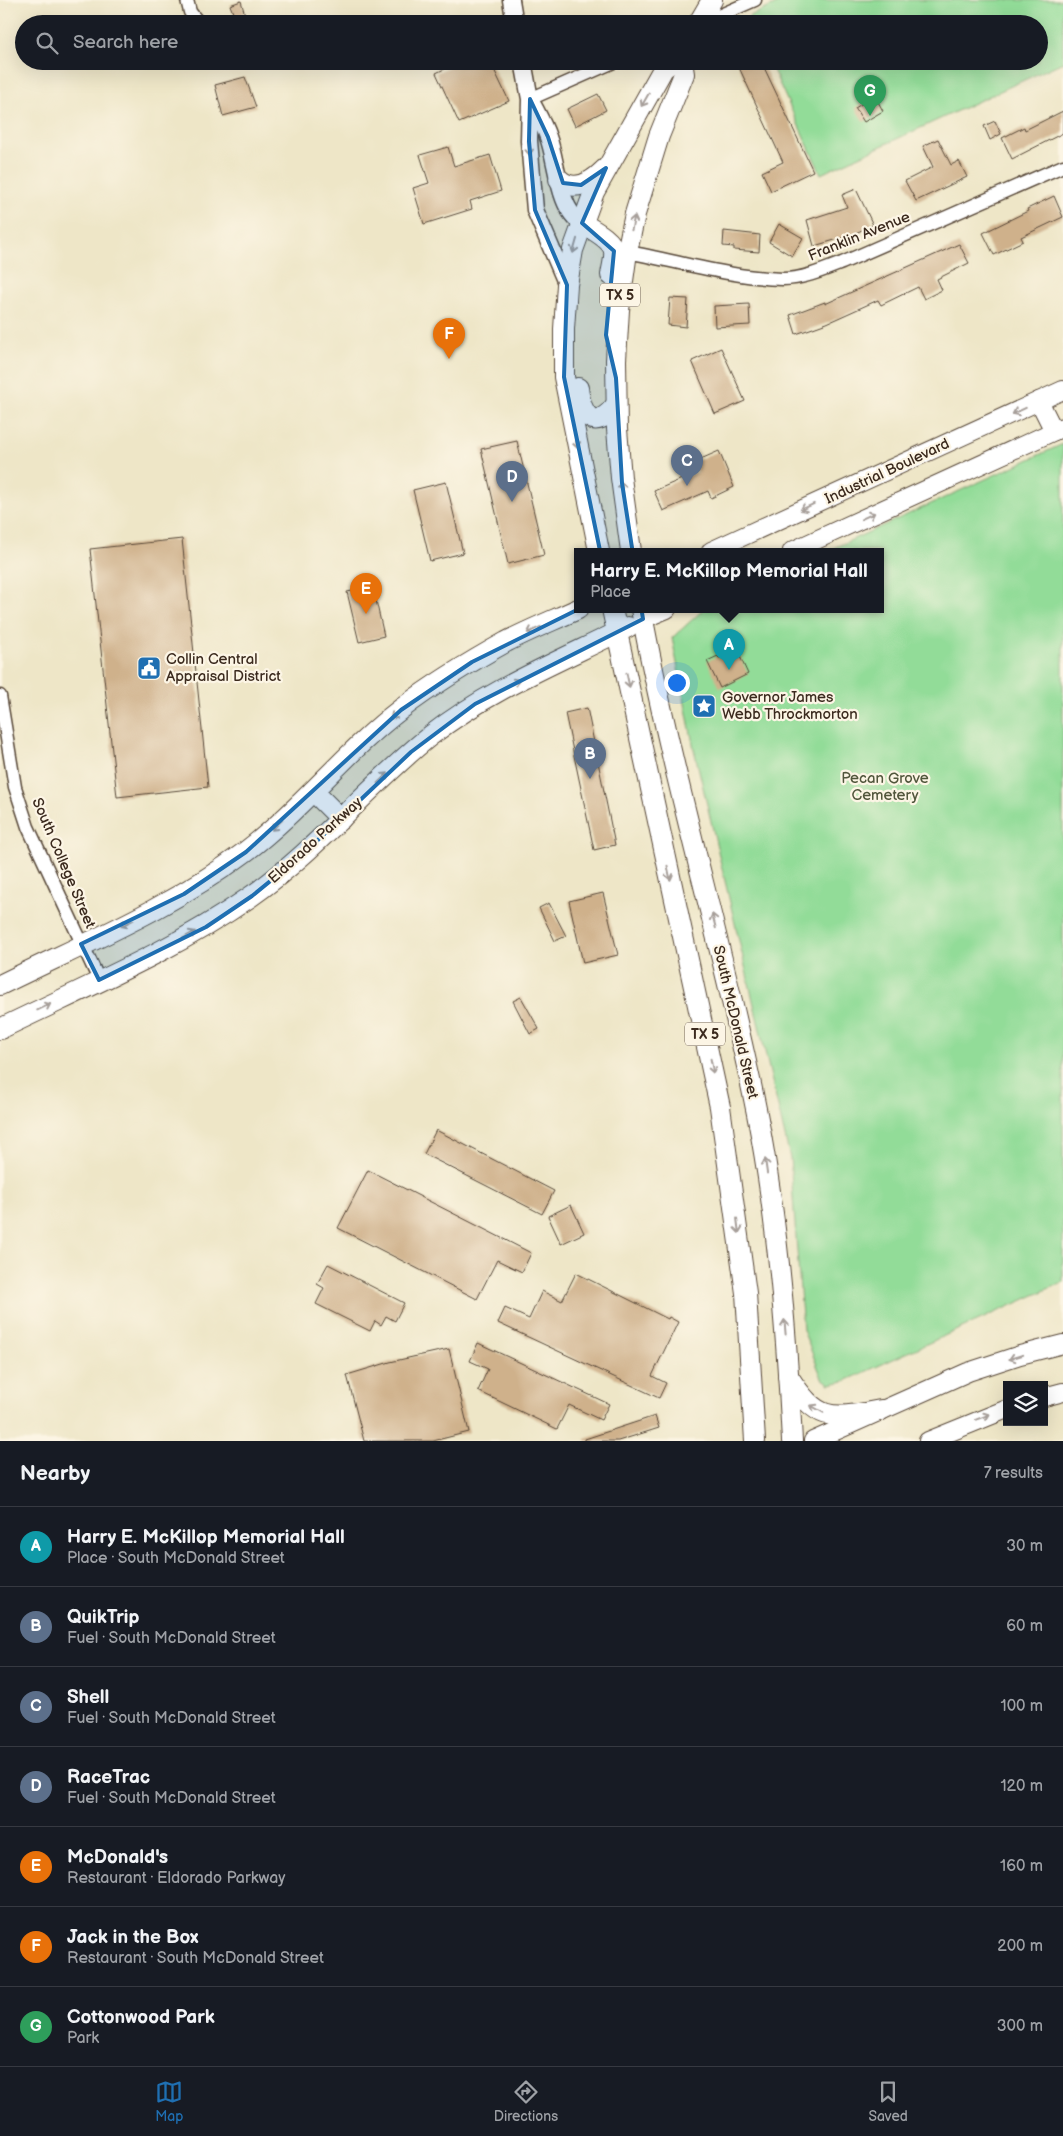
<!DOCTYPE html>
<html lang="en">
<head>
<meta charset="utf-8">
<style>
	:root { --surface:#171b24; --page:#242831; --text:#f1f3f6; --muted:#9ea1a6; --line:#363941; --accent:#1f6fb2 }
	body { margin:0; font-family:"Balsamiq Sans",sans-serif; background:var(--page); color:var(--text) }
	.controls { position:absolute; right:15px; bottom:15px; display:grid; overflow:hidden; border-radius:0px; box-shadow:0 5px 20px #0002 }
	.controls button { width:45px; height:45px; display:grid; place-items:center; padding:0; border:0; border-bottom:1px solid var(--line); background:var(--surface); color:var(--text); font:25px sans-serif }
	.you { position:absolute; left:676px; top:682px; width:18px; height:18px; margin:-12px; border:4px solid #fff; border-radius:50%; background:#1a73e8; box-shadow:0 0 0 8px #1a73e833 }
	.badge { display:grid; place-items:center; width:32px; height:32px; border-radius:50%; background:var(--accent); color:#fff; font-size:16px; font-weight:700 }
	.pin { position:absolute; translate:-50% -41px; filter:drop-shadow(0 1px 2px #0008) }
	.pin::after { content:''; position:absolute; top:26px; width:18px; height:15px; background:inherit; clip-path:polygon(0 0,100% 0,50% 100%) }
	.popup { position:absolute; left:574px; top:548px; width:310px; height:65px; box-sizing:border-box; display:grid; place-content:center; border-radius:0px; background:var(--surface); filter:drop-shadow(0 1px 4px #0005); font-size:16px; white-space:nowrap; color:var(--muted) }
	.popup b { font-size:19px; color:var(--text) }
	.popup::after { content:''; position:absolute; left:50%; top:100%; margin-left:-10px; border:10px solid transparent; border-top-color:var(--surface) }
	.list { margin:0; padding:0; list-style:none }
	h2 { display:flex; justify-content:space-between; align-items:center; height:65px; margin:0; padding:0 20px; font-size:21px }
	h2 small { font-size:16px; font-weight:400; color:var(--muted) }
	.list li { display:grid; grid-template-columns:32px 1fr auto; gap:15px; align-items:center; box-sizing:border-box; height:80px; padding:0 20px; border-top:1px solid var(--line) }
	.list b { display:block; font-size:19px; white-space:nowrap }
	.list p { margin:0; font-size:16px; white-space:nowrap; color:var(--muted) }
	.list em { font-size:16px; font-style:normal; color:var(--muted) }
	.icon { flex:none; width:28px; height:28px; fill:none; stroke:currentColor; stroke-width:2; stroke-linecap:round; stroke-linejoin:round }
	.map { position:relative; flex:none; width:1063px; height:1441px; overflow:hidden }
	.search { position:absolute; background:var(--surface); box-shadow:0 5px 20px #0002; left:15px; right:15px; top:15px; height:55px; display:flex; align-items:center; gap:12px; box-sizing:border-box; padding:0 18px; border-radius:28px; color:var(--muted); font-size:19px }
	.sheet { height:625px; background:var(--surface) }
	nav { display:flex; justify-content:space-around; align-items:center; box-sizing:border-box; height:70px; border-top:1px solid var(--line); background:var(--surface); font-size:14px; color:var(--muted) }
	nav a { display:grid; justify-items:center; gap:2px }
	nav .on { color:var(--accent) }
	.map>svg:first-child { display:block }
</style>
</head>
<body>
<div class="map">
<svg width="1063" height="1441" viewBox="0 0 1063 1441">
	<rect width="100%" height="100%" fill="#fcf5e5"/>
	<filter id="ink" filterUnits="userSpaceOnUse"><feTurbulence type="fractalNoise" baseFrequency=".02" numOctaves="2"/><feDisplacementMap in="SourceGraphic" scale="10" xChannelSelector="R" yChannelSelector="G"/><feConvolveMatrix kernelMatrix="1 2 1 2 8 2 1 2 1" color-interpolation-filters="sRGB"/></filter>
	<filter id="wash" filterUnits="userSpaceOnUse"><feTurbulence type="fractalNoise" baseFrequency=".0096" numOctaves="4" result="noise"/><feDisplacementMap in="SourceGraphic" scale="20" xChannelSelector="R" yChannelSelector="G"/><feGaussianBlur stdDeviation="1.12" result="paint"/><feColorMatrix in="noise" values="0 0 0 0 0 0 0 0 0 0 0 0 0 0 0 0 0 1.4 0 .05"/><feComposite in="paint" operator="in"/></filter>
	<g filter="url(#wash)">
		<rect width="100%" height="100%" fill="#eee6c7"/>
		<g fill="#92dc98" stroke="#66835b">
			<path d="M785,0H1063V62L821,174L769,61H1039V24H752L748,17Z"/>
			<path d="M1063,444V1282L845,1381L830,1384L822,1378L803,1330L790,1158L694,749L672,638L704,609H880V551H827Z"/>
		</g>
		<g id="blocks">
			<g fill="#cfb18b">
				<path d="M241,1L245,15L235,18L230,5Z"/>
				<path d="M461,61H490L509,101L459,123L436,73Z"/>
				<path d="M736,61H761L813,171L771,191L762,172L783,162Z"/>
				<path d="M245,77L256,107L223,116L215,85Z"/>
				<path d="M598,94L606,110L575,126L567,109Z"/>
				<path d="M875,96L883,111L864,122L855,108Z"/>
				<path d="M1063,111V133L1012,159L1002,138L1024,127L1025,130Z"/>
				<path d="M995,121L1001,134L990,140L984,126Z"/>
				<path d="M938,139L951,165L959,161L967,177L916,201L905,181L933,167L923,146Z"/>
				<path d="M448,147L454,166L490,155L501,191L470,201L472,209L424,224L413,188L429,183L420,155Z"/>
				<path d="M856,189L873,225L849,236L814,246L807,220L847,207L842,195Z"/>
				<path d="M1054,196L1063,217L1021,237L1023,241L994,255L983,233L1028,211L1027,209Z"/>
				<path d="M779,224L803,238L792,256L769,242Z"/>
				<path d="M724,231L760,235L759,252L734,250V247L723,246Z"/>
				<path d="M959,244L969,263L937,279L942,290L924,299L918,287L881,305L878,300L827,323L796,334L790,315L825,302V304Z"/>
				<path d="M670,298L688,299L686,327L668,325Z"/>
				<path d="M749,304L750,325L715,327L714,306Z"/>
				<path d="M721,348L745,401L715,414L692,361Z"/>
				<path d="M517,441L544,555L508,564L481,449Z"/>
				<path d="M719,451L734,487L711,498L708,491L663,511L654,491L698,472L694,462Z"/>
				<path d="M446,482L463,553L430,561L413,490Z"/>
				<path d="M182,539L208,787L117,797L90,549Z"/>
				<path d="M373,587L384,636L359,642L347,592Z"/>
				<path d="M737,650L748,674L720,688L707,661L718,656L719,658Z"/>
				<path d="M587,708L615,845L594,850L565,713Z"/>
				<path d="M603,893L618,955L583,963L569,901Z"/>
				<path d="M549,903L566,936L555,941L539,908Z"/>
				<path d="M521,997L539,1029L530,1034L513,1001Z"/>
				<path d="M436,1130L554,1191L542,1214L424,1154Z"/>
				<path d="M368,1170L531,1253L522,1272L497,1260L477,1299L338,1228Z"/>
				<path d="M571,1205L584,1233L561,1244L548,1216Z"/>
				<path d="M328,1264L404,1303L395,1321L386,1316L381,1325L375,1321L370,1331L316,1304L324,1288L317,1284Z"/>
				<path d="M576,1273L668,1319L669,1317L678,1322L652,1376L666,1383L659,1398L498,1323L505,1308L529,1319L542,1291L562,1301Z"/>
				<path d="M478,1343L609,1404L601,1420L569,1405L557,1429L478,1391L488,1369L470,1361Z"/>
				<path d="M449,1349L469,1432L433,1441H364L347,1375L390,1362Z"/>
				<path d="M655,1416L659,1428L618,1441H585V1439Z"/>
			</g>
		</g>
	</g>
	<g filter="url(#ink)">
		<use href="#blocks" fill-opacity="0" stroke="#564637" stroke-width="1"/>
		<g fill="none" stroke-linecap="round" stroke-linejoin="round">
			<g stroke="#564637" stroke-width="15">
				<g id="minor">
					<path d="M187,0L190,12L198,22"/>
					<path d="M700,24L755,0"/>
					<path d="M530,99L616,61"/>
					<path d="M627,252C678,261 731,278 783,279C803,279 824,270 842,263L1063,166"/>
					<path d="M0,696L15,787L28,827L99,980"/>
				</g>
			</g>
			<g stroke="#564637" stroke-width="19">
				<g id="tertiary">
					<path d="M511,0L515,24"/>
					<path d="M523,61L530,99L529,141L535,210L567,285"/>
					<path d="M531,101C537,113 544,125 548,137C557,160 558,210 582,223"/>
				</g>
			</g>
			<g stroke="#564637" stroke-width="20">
				<g id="secondary">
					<path d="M1039,401L1054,431"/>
					<path d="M711,551L1063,390"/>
					<path d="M792,551L1063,427"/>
					<path d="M643,619L667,609"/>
					<path d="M1044,1397L1063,1392"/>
					<path d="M813,1441L968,1372L1020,1355L1063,1344"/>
					<path d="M928,1441L1007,1409"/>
				</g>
			</g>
			<g stroke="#564637" stroke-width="22">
				<g id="primary">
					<path d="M698,24L712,0"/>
					<path d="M559,179C574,194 593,181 605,169"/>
					<path d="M582,223C591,229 612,239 614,251C615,258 612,268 611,275"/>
					<path d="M578,388C581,416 594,433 616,405"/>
					<path d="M599,551L564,377V329L567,285L573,250L594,192L663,69L673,61"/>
					<path d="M631,551L621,478L617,429L616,360L619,310L627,252L635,214L659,136L684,74L682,61"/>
					<path d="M612,609L720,1107L746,1293L755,1441"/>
					<path d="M641,609C671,772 719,932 753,1094C777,1208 786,1325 792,1441"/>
					<path d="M313,791L341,819"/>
					<path d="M0,985C83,944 171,908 245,852C302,809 345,752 401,709C434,684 470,662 506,642C529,630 554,620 578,609"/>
					<path d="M0,1029C84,988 173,951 250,897C317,851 367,786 430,736C490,689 560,661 628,627"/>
					<path d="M788,1376C818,1423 831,1419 881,1410"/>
				</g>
			</g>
			<use href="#minor" stroke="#fff" stroke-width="12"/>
			<use href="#tertiary" stroke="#fff" stroke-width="16"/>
			<use href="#secondary" stroke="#fff" stroke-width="18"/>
			<use href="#primary" stroke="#fff" stroke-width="20"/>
		</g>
		<defs><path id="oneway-shaft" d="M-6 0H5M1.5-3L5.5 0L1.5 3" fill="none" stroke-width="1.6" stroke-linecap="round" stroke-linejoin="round" transform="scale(1.25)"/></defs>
		<g stroke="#a79f9a">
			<use href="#oneway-shaft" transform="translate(645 100) rotate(120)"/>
			<use href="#oneway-shaft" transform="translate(529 148) rotate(85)"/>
			<use href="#oneway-shaft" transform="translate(633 223) rotate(-78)"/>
			<use href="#oneway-shaft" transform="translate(575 246) rotate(106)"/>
			<use href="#oneway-shaft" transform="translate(1019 411) rotate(155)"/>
			<use href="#oneway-shaft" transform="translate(576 441) rotate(79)"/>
			<use href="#oneway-shaft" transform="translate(622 489) rotate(-97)"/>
			<use href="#oneway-shaft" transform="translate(807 507) rotate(155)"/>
			<use href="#oneway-shaft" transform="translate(868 516) rotate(-25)"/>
			<use href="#oneway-shaft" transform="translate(534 630) rotate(156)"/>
			<use href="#oneway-shaft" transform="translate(628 680) rotate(78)"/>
			<use href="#oneway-shaft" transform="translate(513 683) rotate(-28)"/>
			<use href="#oneway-shaft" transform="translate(396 714) rotate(140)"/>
			<use href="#oneway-shaft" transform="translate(383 778) rotate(-44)"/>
			<use href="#oneway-shaft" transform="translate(277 825) rotate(137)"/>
			<use href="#oneway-shaft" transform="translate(669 873) rotate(78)"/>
			<use href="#oneway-shaft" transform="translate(714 921) rotate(-104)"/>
			<use href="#oneway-shaft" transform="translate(127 923) rotate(154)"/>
			<use href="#oneway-shaft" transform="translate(189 935) rotate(-29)"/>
			<use href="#oneway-shaft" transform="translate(44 1007) rotate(-26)"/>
			<use href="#oneway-shaft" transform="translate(712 1066) rotate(79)"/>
			<use href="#oneway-shaft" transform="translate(766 1166) rotate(-98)"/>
			<use href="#oneway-shaft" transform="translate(738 1226) rotate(83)"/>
			<use href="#oneway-shaft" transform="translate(785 1327) rotate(-95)"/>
			<use href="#oneway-shaft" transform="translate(1016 1357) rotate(163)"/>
			<use href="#oneway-shaft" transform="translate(817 1409) rotate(-150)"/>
			<use href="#oneway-shaft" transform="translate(983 1417) rotate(-21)"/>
		</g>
	</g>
	<path fill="#1f6fb2" fill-opacity="0.2" stroke="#1f6fb2" stroke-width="4" stroke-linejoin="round" d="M530,99L548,137L563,183L581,185L606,168L582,223L614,251L606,335L616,378L622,483L643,619L475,704L411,752L301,856L252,896L206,927L99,980L81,944L184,894L246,852L401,710L472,662L609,594L564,377L567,285L535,210L529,141Z"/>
	<defs>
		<g id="civic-square" transform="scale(1.25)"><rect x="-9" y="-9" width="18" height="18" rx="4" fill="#1f6fb2" stroke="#fcf5e5"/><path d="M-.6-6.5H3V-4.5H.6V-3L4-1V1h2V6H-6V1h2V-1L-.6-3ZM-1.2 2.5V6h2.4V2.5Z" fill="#fff"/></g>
		<g id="sight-square" transform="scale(1.25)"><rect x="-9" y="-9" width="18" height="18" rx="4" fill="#1f6fb2" stroke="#fcf5e5"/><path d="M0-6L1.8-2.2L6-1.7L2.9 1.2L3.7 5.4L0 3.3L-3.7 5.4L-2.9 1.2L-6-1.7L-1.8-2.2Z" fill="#fff"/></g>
	</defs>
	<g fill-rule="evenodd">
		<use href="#civic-square" x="149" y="668"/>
		<use href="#sight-square" x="704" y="706"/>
	</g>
	<g text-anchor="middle" stroke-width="4.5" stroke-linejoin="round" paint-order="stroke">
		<g fill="#fcf5e5" stroke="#75675a" stroke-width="1">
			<rect x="600" y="283.5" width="40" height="23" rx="4"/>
			<rect x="685" y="1022.5" width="40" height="23" rx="4"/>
		</g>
		<g font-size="14" font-weight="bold" fill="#3b2a1e">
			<text x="620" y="300">TX 5</text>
			<text x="705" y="1039">TX 5</text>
		</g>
		<g font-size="15" fill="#3b2a1e" stroke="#fcf5e5">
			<text transform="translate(859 236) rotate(-22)" y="5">Franklin Avenue</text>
			<text transform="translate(887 471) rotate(-25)" y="5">Industrial Boulevard</text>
			<text transform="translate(315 840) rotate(-42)" y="5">Eldorado Parkway</text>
			<text transform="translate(64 863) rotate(67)" y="5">South College Street</text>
			<text transform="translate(736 1022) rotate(77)" y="5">South McDonald Street</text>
		</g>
		<g font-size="15" fill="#3b2a1e" stroke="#fcf5e5" text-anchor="start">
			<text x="166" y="664">Collin Central<tspan x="166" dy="17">Appraisal District</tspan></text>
			<text x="722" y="702">Governor James<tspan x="722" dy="17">Webb Throckmorton</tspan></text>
		</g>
		<g font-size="15" fill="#51563c" stroke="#fcf5e5">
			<text x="885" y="783">Pecan Grove<tspan x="885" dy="17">Cemetery</tspan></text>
		</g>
	</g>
</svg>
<div class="controls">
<button><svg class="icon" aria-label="layers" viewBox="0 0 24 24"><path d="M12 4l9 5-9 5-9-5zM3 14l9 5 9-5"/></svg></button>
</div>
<div class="you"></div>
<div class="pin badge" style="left:729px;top:670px;background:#0f9aa8">A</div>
<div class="popup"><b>Harry E. McKillop Memorial Hall</b>Place</div>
<div class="pin badge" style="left:590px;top:779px;background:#5c6f8a">B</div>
<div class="pin badge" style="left:687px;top:486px;background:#5c6f8a">C</div>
<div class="pin badge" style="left:512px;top:502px;background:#5c6f8a">D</div>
<div class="pin badge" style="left:366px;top:614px;background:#e8710a">E</div>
<div class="pin badge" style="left:449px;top:359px;background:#e8710a">F</div>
<div class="pin badge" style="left:870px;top:116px;background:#2e9e5b">G</div>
<div class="search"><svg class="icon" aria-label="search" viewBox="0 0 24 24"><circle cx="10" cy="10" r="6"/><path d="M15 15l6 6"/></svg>Search here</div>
</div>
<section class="sheet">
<h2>Nearby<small>7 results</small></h2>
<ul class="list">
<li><span class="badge" style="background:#0f9aa8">A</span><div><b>Harry E. McKillop Memorial Hall</b><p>Place · South McDonald Street</p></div><em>30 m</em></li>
<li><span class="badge" style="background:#5c6f8a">B</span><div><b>QuikTrip</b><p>Fuel · South McDonald Street</p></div><em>60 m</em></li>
<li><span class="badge" style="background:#5c6f8a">C</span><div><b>Shell</b><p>Fuel · South McDonald Street</p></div><em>100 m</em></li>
<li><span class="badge" style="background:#5c6f8a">D</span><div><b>RaceTrac</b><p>Fuel · South McDonald Street</p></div><em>120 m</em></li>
<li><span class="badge" style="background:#e8710a">E</span><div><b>McDonald's</b><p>Restaurant · Eldorado Parkway</p></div><em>160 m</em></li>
<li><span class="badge" style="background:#e8710a">F</span><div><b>Jack in the Box</b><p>Restaurant · South McDonald Street</p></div><em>200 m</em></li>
<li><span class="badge" style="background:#2e9e5b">G</span><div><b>Cottonwood Park</b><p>Park</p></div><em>300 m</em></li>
</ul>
</section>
<nav>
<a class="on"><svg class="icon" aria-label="map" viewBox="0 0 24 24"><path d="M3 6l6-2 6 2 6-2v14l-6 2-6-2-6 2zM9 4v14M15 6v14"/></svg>Map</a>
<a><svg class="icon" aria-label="directions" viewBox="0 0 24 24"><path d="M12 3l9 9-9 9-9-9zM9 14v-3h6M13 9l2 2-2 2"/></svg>Directions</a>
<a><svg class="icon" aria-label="saved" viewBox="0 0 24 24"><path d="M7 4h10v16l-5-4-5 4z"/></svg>Saved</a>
</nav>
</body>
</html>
